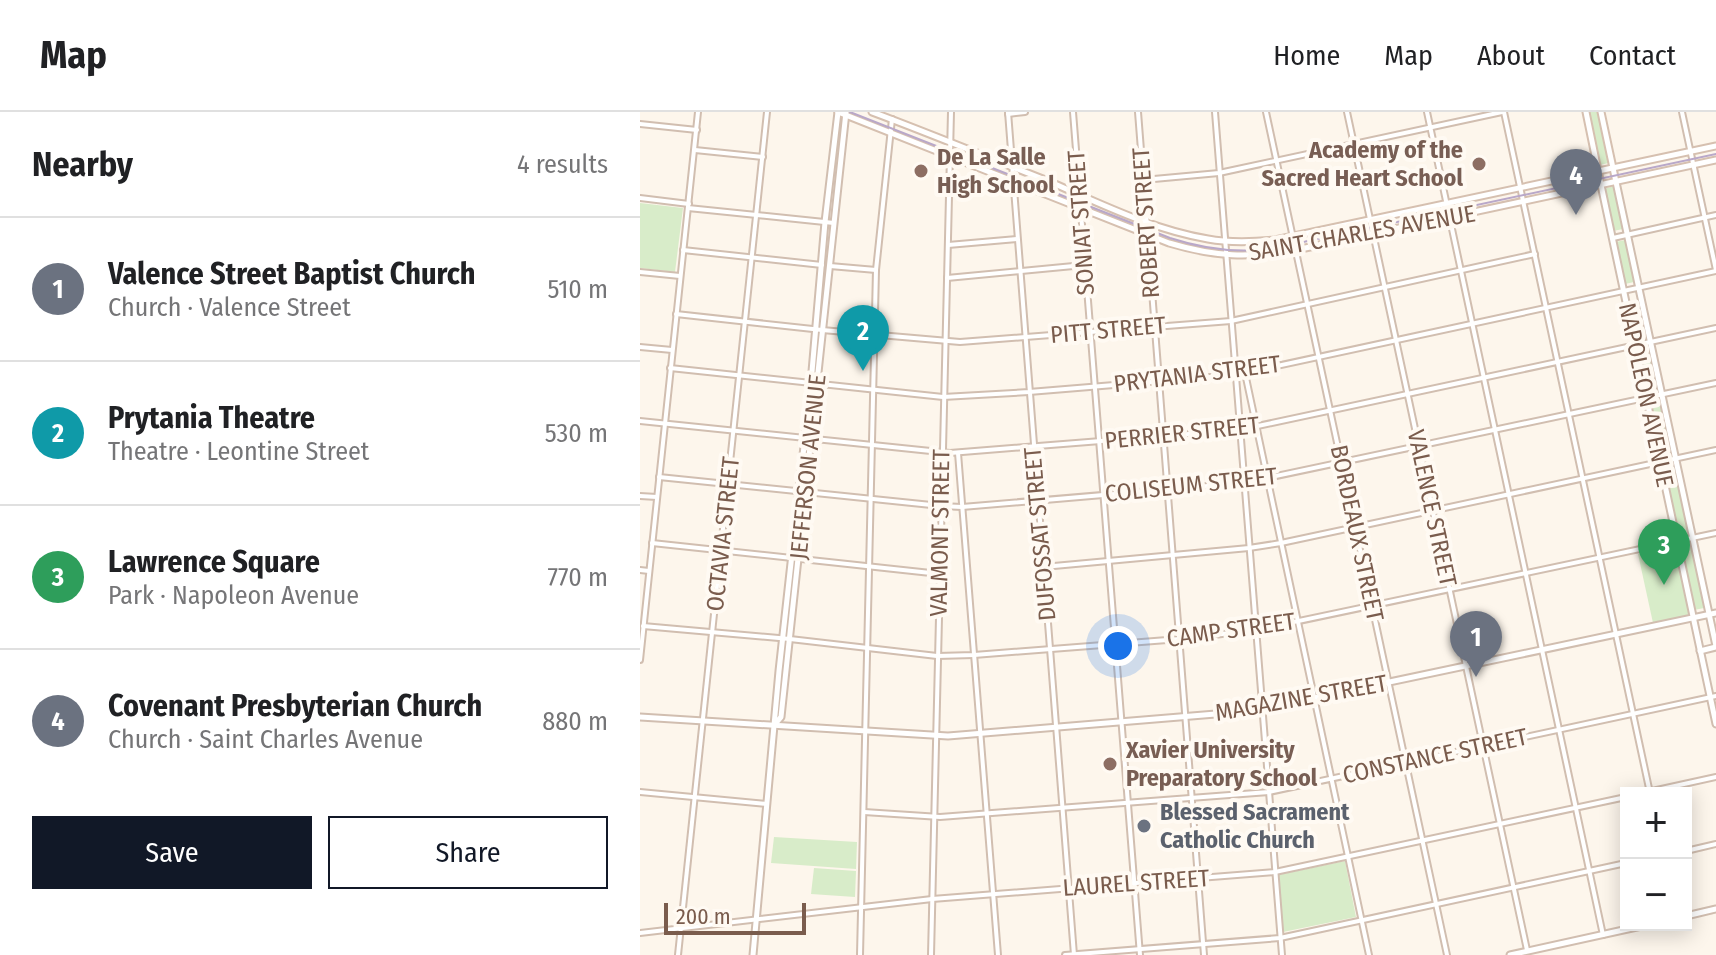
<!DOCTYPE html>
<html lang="en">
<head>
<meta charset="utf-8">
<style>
	:root { --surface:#fff; --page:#f2f2f2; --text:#202124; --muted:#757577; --line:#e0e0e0; --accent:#111827 }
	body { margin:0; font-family:"Fira Sans Condensed",sans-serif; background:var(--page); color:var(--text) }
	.controls { position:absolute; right:24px; bottom:24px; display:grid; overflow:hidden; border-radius:0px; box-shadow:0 4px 20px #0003 }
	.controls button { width:72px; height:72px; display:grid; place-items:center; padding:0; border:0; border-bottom:2px solid var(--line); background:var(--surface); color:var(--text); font:40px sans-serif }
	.scale { position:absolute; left:24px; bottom:20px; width:142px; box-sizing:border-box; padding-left:8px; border:4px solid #7a5c4d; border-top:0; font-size:22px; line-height:28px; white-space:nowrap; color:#7a5c4d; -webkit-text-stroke:6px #fffaf3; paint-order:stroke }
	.you { position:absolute; left:478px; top:534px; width:28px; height:28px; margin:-20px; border:6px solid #fff; border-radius:50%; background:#1a73e8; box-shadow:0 0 0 12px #1a73e833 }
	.badge { display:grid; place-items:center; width:52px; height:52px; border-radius:50%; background:var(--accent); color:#fff; font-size:26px; font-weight:700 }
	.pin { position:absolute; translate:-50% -66px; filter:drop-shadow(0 2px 4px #0008) }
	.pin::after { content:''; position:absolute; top:42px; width:28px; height:24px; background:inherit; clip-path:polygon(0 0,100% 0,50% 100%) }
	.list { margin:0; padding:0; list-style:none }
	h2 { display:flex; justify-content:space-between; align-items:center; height:104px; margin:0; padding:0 32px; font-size:34px }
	h2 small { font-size:26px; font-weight:400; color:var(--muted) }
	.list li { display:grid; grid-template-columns:52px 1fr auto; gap:24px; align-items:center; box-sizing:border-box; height:144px; padding:0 32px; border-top:2px solid var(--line) }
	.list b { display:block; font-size:30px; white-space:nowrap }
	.list p { margin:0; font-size:26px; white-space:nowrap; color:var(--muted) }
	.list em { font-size:26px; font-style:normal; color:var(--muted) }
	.actions { display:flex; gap:16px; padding:24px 32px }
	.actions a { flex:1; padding:18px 0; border:2px solid var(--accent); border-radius:0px; text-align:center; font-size:28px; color:var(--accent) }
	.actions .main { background:var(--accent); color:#fff }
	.map { position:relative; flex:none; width:1076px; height:843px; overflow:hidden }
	header { display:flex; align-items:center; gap:48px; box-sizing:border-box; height:112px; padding:0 40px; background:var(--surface); border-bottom:2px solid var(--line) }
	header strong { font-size:38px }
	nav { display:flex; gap:44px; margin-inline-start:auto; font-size:28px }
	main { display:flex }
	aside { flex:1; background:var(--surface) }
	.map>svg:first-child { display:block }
</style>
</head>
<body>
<header>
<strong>Map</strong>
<nav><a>Home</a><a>Map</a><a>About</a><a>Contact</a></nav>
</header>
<main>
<aside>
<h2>Nearby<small>4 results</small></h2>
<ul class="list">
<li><span class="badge" style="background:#6b7280">1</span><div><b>Valence Street Baptist Church</b><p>Church · Valence Street</p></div><em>510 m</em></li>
<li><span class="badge" style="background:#0f9aa8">2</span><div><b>Prytania Theatre</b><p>Theatre · Leontine Street</p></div><em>530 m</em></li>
<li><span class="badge" style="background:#2e9e5b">3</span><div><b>Lawrence Square</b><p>Park · Napoleon Avenue</p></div><em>770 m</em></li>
<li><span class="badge" style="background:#6b7280">4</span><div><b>Covenant Presbyterian Church</b><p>Church · Saint Charles Avenue</p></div><em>880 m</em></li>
</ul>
<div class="actions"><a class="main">Save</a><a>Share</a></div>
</aside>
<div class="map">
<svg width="1076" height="843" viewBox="0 0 1076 843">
	<rect width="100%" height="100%" fill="#fdf6ec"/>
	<g fill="#d8ecc9">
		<path d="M948,0H958L969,51L959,53Z"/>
		<path d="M974,74L983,117L973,119L964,77Z"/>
		<path d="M0,91L43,96L35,160L0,156Z"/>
		<path d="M985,128L994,170L985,172L976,130Z"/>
		<path d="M1008,235L1018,277L1008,279L999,237Z"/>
		<path d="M1020,288L1031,341L1021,343L1010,290Z"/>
		<path d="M1034,352L1048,420L1038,422L1024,354Z"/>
		<path d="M1051,433L1064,496L1054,498L1041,435Z"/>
		<path d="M1034,435L1049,503L1013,511L998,442Z"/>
		<path d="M134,725L217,730L216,757L131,751Z"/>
		<path d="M705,749L716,805L643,820L638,763Z"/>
		<path d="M174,756L216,759L215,785L171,782Z"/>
	</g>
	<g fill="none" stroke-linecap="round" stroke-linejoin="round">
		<g stroke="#d1beb0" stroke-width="8">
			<g id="minor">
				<path d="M368,0L434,843"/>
				<path d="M433,0L500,843"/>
				<path d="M498,0L564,843"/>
				<path d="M575,0L642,843"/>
				<path d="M626,0L807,843"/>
				<path d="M707,0L887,838"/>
				<path d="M787,0L963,823"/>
				<path d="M864,0L1010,681"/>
				<path d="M1042,0L1076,158"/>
				<path d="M368,2L385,0"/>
				<path d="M0,12L57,18"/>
				<path d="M55,38L123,45"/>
				<path d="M503,68L579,61L862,0"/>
				<path d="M0,86L49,92"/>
				<path d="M48,96L194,111"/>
				<path d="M973,126L1076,103"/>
				<path d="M308,133L377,127"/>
				<path d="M43,138L182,153"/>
				<path d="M190,154L236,158"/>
				<path d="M0,160L40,164"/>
				<path d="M307,166L444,153"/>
				<path d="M36,202L182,218L320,230L591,209L895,142"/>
				<path d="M0,235L32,238"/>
				<path d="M30,256L303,285L389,280L595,263L1076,159"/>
				<path d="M605,261L729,843"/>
				<path d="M0,309L310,341L599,318L1076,216"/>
				<path d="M318,341L358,843"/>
				<path d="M19,365L301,394L322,395L603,371L1076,271"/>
				<path d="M0,384L17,385"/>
				<path d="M12,431L300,462"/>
				<path d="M403,455L609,436L641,431L1076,338"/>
				<path d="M0,458L9,459"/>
				<path d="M3,514L150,527L297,544L334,543L540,527L616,518L1076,421"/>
				<path d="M0,548L58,0"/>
				<path d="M0,680L127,692"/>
				<path d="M1003,681L1076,665"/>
				<path d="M224,700L300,705L629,680L1076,584"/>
				<path d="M1046,739L1076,732"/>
				<path d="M0,821L292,787L635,760L986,685"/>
				<path d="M38,843L127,0"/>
				<path d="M220,843L236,158L252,7"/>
				<path d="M291,843L311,0"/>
				<path d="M425,843L640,826L986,751"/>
			</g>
		</g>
		<g stroke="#d1beb0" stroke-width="9">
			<g id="tertiary">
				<path d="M976,70L1076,534"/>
				<path d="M961,73L1076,612"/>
				<path d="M1060,539L1076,535"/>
				<path d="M0,605L308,624L612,599L1076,501"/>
				<path d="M135,612L141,605L147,549L206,0"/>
				<path d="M1046,804L1076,797"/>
				<path d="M113,843L139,559L171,271L185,110L198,0"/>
				<path d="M870,843L1006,813"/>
			</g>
		</g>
		<g stroke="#d6c0b0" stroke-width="9">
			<g id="secondary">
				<path d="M198,0L529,131C576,145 608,146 656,138L1076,48"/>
				<path d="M232,0C291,22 349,46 408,69C459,91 513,118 568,127C590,131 613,130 635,128L1076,34"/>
				<path d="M946,0L961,73"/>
				<path d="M961,0L976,70"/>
			</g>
		</g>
		<use href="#minor" stroke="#fff" stroke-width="4"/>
		<use href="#tertiary" stroke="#fff" stroke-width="5"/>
		<use href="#secondary" stroke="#fff" stroke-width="5"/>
		<path stroke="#b9a8c9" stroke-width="2" d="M210,0L530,126C564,137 600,142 635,136L1076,42"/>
	</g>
	<g fill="#8d6e63" stroke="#fffaf3" stroke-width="3">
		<circle cx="839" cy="52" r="8"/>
		<circle cx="281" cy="59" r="8"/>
		<circle cx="470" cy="652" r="8"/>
	</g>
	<circle fill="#6b7280" stroke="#fffaf3" stroke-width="3" cx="504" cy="714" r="8"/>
	<g text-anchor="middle" stroke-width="8" stroke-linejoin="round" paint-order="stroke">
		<g font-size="24" font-weight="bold" fill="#785e54" stroke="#fffaf3" text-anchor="start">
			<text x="823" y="46" text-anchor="end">Academy of the<tspan x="823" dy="28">Sacred Heart School</tspan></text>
			<text x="297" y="53">De La Salle<tspan x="297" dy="28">High School</tspan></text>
			<text x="486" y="646">Xavier University<tspan x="486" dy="28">Preparatory School</tspan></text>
		</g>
		<g font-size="24" fill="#7a5c4d" stroke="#fffaf3">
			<text transform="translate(441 111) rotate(-94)" y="8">SONIAT STREET</text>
			<text transform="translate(506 111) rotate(-94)" y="8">ROBERT STREET</text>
			<text transform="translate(722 121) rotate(-10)" y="8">SAINT CHARLES AVENUE</text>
			<text transform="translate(468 218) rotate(-5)" y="8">PITT STREET</text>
			<text transform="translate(557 262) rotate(-7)" y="8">PRYTANIA STREET</text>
			<text transform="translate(1006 283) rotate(78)" y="8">NAPOLEON AVENUE</text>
			<text transform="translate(542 321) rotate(-6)" y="8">PERRIER STREET</text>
			<text transform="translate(168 355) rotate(-84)" y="8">JEFFERSON AVENUE</text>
			<text transform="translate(551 373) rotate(-6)" y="8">COLISEUM STREET</text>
			<text transform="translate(792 396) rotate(78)" y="8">VALENCE STREET</text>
			<text transform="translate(300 421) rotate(-89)" y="8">VALMONT STREET</text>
			<text transform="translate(717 421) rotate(78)" y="8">BORDEAUX STREET</text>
			<text transform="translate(83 422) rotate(-84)" y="8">OCTAVIA STREET</text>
			<text transform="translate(400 422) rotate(-95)" y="8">DUFOSSAT STREET</text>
			<text transform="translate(591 518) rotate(-8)" y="8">CAMP STREET</text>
			<text transform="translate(661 586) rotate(-10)" y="8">MAGAZINE STREET</text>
			<text transform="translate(795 644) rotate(-12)" y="8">CONSTANCE STREET</text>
			<text transform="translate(496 771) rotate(-4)" y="8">LAUREL STREET</text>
		</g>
		<g font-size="24" font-weight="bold" fill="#5b616d" stroke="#fffaf3" text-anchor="start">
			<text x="520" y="708">Blessed Sacrament<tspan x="520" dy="28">Catholic Church</tspan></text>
		</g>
	</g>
</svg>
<div class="controls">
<button>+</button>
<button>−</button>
</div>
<div class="scale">200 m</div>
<div class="you"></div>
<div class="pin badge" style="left:836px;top:565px;background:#6b7280">1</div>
<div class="pin badge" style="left:223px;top:259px;background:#0f9aa8">2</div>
<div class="pin badge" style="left:1024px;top:473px;background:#2e9e5b">3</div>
<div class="pin badge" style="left:936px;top:103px;background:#6b7280">4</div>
</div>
</main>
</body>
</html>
